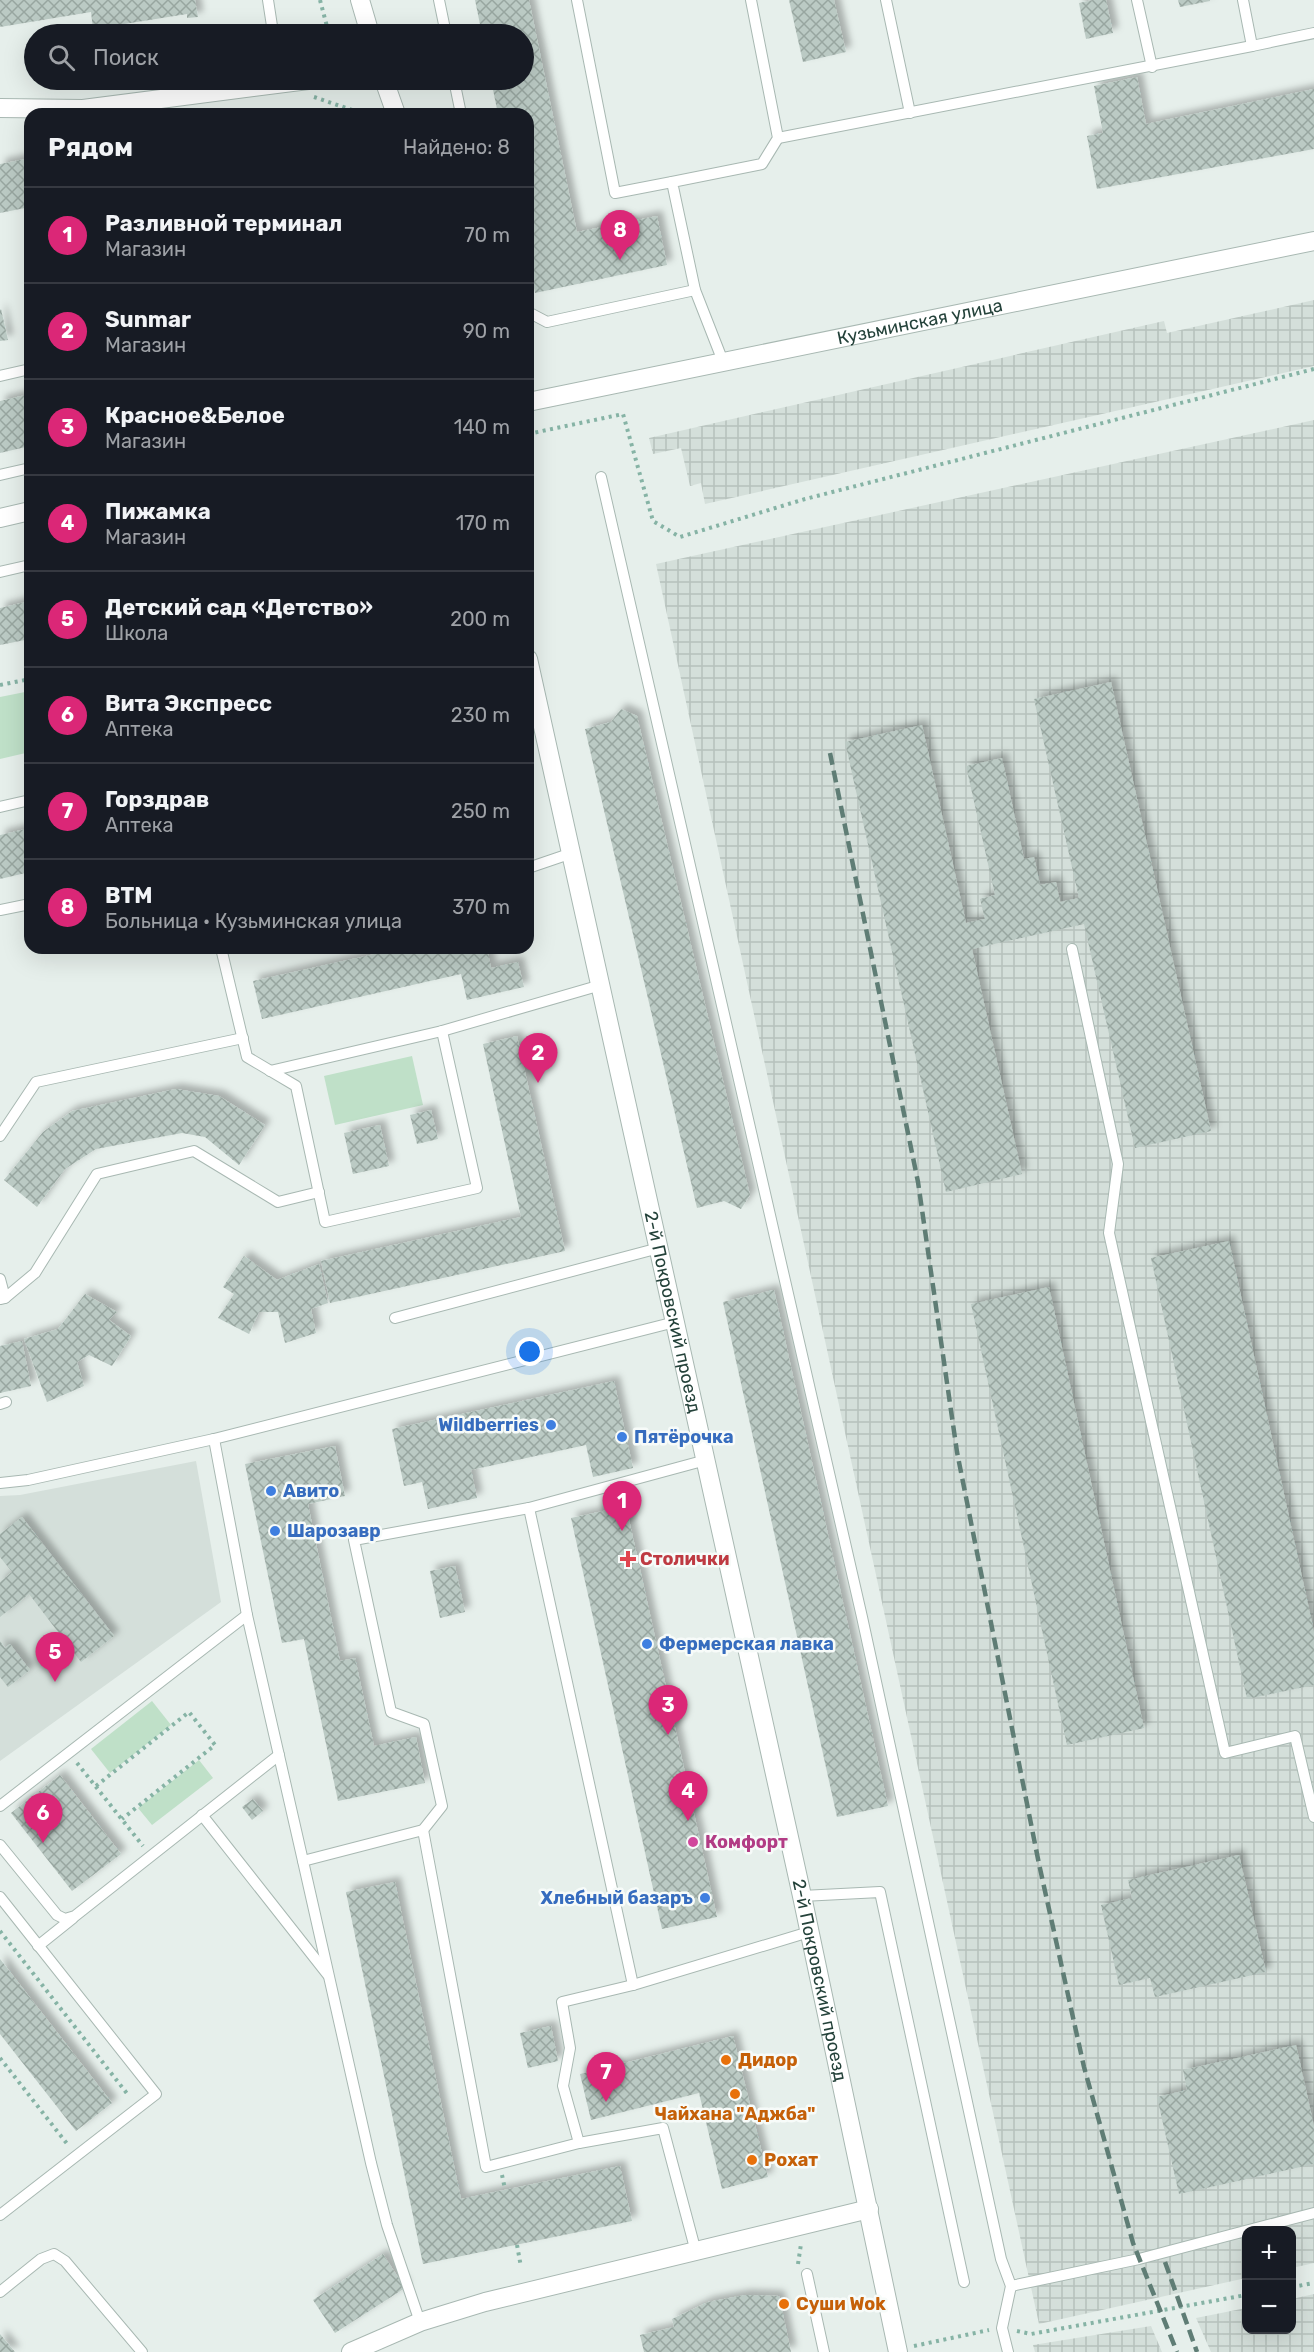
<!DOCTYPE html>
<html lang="ru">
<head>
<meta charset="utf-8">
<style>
	:root { --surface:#171b24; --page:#20242c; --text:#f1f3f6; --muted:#9ea1a6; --line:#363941; --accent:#db2777 }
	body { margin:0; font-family:Rubik,sans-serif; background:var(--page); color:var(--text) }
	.controls { position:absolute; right:18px; bottom:18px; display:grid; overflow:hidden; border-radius:12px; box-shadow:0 6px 24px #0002 }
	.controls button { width:54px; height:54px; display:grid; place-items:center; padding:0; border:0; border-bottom:2px solid var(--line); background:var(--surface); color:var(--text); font:30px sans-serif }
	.you { position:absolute; left:530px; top:1352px; width:21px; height:21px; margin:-15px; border:4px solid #fff; border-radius:50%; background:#1a73e8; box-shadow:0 0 0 9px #1a73e833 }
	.badge { display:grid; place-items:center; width:39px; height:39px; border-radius:50%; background:var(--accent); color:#fff; font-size:20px; font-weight:700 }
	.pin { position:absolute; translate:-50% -50px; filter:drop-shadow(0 2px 3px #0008) }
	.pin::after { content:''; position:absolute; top:32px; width:21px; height:18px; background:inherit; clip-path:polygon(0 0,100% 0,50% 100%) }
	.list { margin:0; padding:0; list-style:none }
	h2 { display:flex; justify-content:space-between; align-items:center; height:78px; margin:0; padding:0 24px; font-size:26px }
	h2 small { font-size:20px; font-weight:400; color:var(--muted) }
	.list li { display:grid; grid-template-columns:39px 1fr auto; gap:18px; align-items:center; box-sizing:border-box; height:96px; padding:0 24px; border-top:2px solid var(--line) }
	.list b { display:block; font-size:22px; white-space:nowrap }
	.list p { margin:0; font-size:20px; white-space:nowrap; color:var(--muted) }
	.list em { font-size:20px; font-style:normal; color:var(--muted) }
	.icon { flex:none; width:33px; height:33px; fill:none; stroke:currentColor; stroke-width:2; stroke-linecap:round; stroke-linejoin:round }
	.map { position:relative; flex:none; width:1314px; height:2352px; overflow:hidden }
	.search { position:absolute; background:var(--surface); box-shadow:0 6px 24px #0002; left:24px; top:24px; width:510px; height:66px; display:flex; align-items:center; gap:15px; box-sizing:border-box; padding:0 21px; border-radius:33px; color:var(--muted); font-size:22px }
	.panel { position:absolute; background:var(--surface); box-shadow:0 6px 24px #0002; left:24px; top:108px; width:510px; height:846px; border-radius:18px }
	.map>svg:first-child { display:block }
</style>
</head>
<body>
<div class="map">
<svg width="1314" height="2352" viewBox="0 0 1314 2352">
	<defs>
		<pattern id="industrial-grid" width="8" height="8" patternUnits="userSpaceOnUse" patternTransform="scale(1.5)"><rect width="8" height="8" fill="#d4dfda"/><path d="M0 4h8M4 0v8" fill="none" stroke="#b6c1bc"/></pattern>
		<pattern id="building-cross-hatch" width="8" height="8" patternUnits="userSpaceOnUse" patternTransform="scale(1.5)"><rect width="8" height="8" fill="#bbcac4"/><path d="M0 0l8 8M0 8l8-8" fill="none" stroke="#98a6a0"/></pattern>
		<filter id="shadow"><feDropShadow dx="5.5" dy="-5.5" stdDeviation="3" flood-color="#0004"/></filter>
	</defs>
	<rect width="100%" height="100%" fill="#e6efeb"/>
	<path fill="#d4dfda" d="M196,1461L221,1602L0,1761V1496L20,1495Z"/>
	<g fill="url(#industrial-grid)">
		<path d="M1314,300V366L705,504L701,483L690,486L681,448L653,454L649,438L1164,321L1167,333Z"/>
		<path d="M1314,420V2263L1292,2268V2230H1246V2278L1039,2324L656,564Z"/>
		<path d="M1314,2294V2352H1211L1196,2318L1246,2308V2330H1292V2299Z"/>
		<path d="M1151,2326L1162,2352H1035L1033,2345Z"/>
	</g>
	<g fill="#bfe0c8">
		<path d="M30,691V752L0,759V697Z"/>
		<path d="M412,1056L423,1105L335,1125L324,1076Z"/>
		<path d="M152,1701L171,1725L110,1773L91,1749Z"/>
		<path d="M199,1760L213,1778L152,1825L138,1808Z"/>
	</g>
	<g fill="url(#building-cross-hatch)" filter="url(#shadow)">
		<path d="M0,0H195L198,17L187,18V14L93,29L91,12L0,27Z"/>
		<path d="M475,0H529L577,232L657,216L667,265L535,293L528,259V114H498L491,80H524V34H482Z"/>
		<path d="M789,0H834L846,52L803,62Z"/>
		<path d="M1093,0H1106L1113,33L1086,39L1079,3Z"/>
		<path d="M1178,0H1210V1L1180,7Z"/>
		<path d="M1137,77L1146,124L1314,89V149L1097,189L1087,136L1103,133L1094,86Z"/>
		<path d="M30,158V207L0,213V164Z"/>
		<path d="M1,309L8,340L0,341V310Z"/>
		<path d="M30,394V446L0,453V401Z"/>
		<path d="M30,601V639L0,645V608Z"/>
		<path d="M1111,682L1211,1131L1135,1148L1084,924L972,949L1022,1174L946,1192L845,742L922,725L966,923L985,919L980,899L995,895L966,766L1002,758L1024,859L1034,857L1040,885L1056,882L1060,902L1079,898L1034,699Z"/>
		<path d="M621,709L637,716L750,1195L741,1209L724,1201L697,1208L585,729L611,722Z"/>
		<path d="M30,828V872L0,879V835Z"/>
		<path d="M402,948H487L491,968L518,962L524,987L467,1000L461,974L262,1019L253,981Z"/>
		<path d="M517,1036L565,1251L330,1303L321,1261L521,1217L483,1044Z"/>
		<path d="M176,1089L219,1096L265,1125L239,1165L205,1137L182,1133L96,1149L65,1169L37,1207L4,1180L43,1132L72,1111Z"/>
		<path d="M431,1110L438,1139L417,1144L410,1115Z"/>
		<path d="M380,1125L389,1166L353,1174L344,1133Z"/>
		<path d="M1229,1241L1314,1632V1685L1247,1699L1151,1258Z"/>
		<path d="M244,1256L277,1280L319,1264L328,1303L311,1309L316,1333L285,1343L278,1312H259L249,1334L218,1318L234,1294L223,1287Z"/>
		<path d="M1049,1287L1144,1728L1067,1745L971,1304Z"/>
		<path d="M774,1290L888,1806L837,1817L723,1302Z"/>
		<path d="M85,1294L117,1312L109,1320L131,1336L112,1366L89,1355L77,1362L84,1386L47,1402L24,1339L58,1329Z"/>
		<path d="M22,1341L31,1386L0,1393V1346Z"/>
		<path d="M614,1381L633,1468L593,1477L586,1445L471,1470L477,1498L428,1509L422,1482L404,1486L392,1429Z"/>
		<path d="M335,1446L345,1496L308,1504L340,1661L355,1658L374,1746L416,1737L425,1783L338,1801L304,1639L282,1643L245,1464Z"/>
		<path d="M626,1506L717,1917L662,1929L571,1518Z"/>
		<path d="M22,1517L114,1636L81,1662L29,1594L0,1617V1582L12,1572L0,1557V1534Z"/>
		<path d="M455,1566L465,1612L440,1618L430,1571Z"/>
		<path d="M0,1641L5,1648L10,1644L30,1670L8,1687L0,1677Z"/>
		<path d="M60,1775L121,1854L72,1891L11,1813Z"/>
		<path d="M253,1799L263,1811L252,1820L242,1807Z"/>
		<path d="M1239,1855L1266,1972L1155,1997L1150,1978L1119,1985L1101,1905L1132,1898L1128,1880Z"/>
		<path d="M395,1882L461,2199L620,2166L632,2221L423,2264L346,1892Z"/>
		<path d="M0,1959L112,2103L76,2131L0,2034Z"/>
		<path d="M551,2026L558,2061L528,2068L520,2033Z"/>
		<path d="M733,2036L768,2177L722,2189L699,2093L591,2120L580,2074Z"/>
		<path d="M1296,2045L1314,2126V2164L1179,2194L1157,2097L1187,2090L1183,2070Z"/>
		<path d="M383,2254L405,2288L335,2333L313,2300Z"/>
		<path d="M745,2295L779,2296L791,2352H644L640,2335L674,2327L672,2319L708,2302Z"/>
		<path d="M0,2334L15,2352H0Z"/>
	</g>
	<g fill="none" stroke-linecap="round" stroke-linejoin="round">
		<g stroke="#a8b8b2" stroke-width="12">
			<g id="lane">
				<path d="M268,0L272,26"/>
				<path d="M439,0L446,34"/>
				<path d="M577,0L615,193L672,182"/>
				<path d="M886,0L910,113"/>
				<path d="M1137,0L1152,67"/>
				<path d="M1252,46L1314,33"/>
				<path d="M454,80L461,114"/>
				<path d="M778,138L1252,46L1243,0"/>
				<path d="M528,312L547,322L695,290"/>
				<path d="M724,364L695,290L672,182L762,164L778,138L751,0"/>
				<path d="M0,376L30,369"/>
				<path d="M0,475L30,468"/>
				<path d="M601,477L862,1617L1001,2259L1011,2286L1002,2328L1008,2352"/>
				<path d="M0,572L30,565"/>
				<path d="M0,807L30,800"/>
				<path d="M528,868L572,853"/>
				<path d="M0,910L30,904"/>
				<path d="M221,948L247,1057L296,1086L325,1222L477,1188L442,1031"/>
				<path d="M1072,949L1118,1164L1109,1233L1225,1753L1295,1736L1314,1817"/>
				<path d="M270,1071L442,1031L601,985"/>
				<path d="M0,1136L36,1082L243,1038"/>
				<path d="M0,1279L5,1298L1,1299"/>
				<path d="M5,1298L35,1273L97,1174L194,1151L278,1202L319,1192"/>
				<path d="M395,1318L659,1248"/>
				<path d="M0,1404L6,1402"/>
				<path d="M214,1439L247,1615L303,1861L423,1830L442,1806L424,1724L391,1712L354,1540L529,1508L706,1460"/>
				<path d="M0,1483L28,1480L214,1439L675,1322"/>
				<path d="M529,1508L633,1985"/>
				<path d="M0,1806L247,1615"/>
				<path d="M202,1815L328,1975"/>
				<path d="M423,1830L486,2167L579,2143"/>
				<path d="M0,1845L57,1915L65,1919L75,1916L279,1755"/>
				<path d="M303,1861L371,2163L387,2225L420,2322"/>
				<path d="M802,1896L880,1892L964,2282"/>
				<path d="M0,1897L156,2094L0,2215"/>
				<path d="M38,1946L73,1918"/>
				<path d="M696,2252L663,2128L579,2143L563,2086L570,2048L562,2002L633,1985L809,1932"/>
				<path d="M807,2274L824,2352"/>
				<path d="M1011,2286L1139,2259L1314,2213"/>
				<path d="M0,2292L41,2259L54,2254L65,2261L142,2352"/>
			</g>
		</g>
		<g stroke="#a8b8b2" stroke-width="20">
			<g id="street">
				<path d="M360,0L370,34"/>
				<path d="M384,80L396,114"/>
				<path d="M0,108L83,109L308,80"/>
				<path id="s1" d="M528,402L1314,241"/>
				<path d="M0,518L30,511"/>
				<path id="s2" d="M528,659L802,1896L898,2352"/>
				<path d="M351,2352L420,2322L485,2302L869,2209"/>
			</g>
		</g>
		<g stroke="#86b3a5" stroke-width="4" stroke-dasharray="3 4.5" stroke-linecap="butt">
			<path d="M320,0L329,34"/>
			<path d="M314,97L352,110L353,114"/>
			<path d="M528,434L623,414L653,521L680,537L805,499L1314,369"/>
			<path d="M0,685L30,679"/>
			<path d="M77,1763L143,1846"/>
			<path d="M96,1786L189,1712L215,1745L122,1819"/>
			<path d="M0,1931L129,2096"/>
			<path d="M0,2058L68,2145"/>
			<path d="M502,2175L505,2189"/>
			<path d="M517,2245L521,2267"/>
			<path d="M798,2264L801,2244"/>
			<path d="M1292,2287L1314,2283"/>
			<path d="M1017,2331L1031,2334L1246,2295"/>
			<path d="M914,2346L989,2330"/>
		</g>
		<use href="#lane" stroke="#fff" stroke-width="10"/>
		<use href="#street" stroke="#fff" stroke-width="18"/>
		<g stroke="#5f7d75" stroke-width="4.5" stroke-dasharray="12 6" stroke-linecap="butt">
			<path d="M830,753L918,1182L957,1452L1039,1864L1084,2067L1133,2243L1177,2352"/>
			<path d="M1165,2262L1197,2352"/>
		</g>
	</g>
	<g fill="#3f7fe0" stroke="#f7fbf9" stroke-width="2">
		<circle cx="551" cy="1425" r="6"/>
		<circle cx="622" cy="1437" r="6"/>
		<circle cx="271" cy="1491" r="6"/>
		<circle cx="275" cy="1531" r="6"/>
		<circle cx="647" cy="1644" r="6"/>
		<circle cx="705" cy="1898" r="6"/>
	</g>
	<path fill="#e0444e" stroke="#f7fbf9" stroke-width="2" d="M625 1550h6v6h6v6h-6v6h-6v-6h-6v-6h6z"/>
	<circle fill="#d1479c" stroke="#f7fbf9" stroke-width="2" cx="693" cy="1842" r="6"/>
	<g fill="#e8710a" stroke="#f7fbf9" stroke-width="2">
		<circle cx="726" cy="2060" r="6"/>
		<circle cx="735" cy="2094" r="6"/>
		<circle cx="752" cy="2160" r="6"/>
		<circle cx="784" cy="2304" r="6"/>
	</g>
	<g text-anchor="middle" stroke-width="5" stroke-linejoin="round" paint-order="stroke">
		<g font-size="18" fill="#24423a" stroke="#f7fbf9">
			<text dy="6" stroke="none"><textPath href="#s1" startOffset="400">Кузьминская улица</textPath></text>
			<text dy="6" stroke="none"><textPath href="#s2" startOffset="669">2-й Покровский проезд</textPath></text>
			<text dy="6" stroke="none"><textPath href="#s2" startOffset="1353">2-й Покровский проезд</textPath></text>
		</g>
		<g font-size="18" font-weight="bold" fill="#366cbe" stroke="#f7fbf9" text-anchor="start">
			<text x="539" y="1431" text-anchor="end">Wildberries</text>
			<text x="634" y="1443">Пятёрочка</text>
			<text x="283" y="1497">Авито</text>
			<text x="287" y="1537">Шарозавр</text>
			<text x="659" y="1650">Фермерская лавка</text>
			<text x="693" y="1904" text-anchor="end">Хлебный базаръ</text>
		</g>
		<g font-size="18" font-weight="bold" fill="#be3a42" stroke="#f7fbf9" text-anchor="start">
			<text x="640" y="1565">Столички</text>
		</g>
		<g font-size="18" font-weight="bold" fill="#b23c85" stroke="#f7fbf9" text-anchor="start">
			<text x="705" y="1848">Комфорт</text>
		</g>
		<g font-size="18" font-weight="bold" fill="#c56008" stroke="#f7fbf9" text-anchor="start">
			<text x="738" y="2066">Дидор</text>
			<text x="735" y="2120" text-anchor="middle">Чайхана "Аджба"</text>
			<text x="764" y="2166">Рохат</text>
			<text x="796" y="2310">Суши Wok</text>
		</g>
	</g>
</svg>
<div class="controls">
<button>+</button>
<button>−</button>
</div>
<div class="you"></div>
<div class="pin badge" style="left:622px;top:1531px">1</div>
<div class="pin badge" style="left:538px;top:1083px">2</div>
<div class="pin badge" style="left:668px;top:1735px">3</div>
<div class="pin badge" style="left:688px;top:1821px">4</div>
<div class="pin badge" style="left:55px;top:1682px">5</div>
<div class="pin badge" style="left:43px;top:1843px">6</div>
<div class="pin badge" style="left:606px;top:2102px">7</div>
<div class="pin badge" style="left:620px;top:260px">8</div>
<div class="search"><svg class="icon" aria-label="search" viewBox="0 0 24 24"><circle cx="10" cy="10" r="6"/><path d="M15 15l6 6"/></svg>Поиск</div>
<section class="panel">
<h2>Рядом<small>Найдено: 8</small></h2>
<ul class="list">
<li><span class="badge">1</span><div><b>Разливной терминал</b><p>Магазин</p></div><em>70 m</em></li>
<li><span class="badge">2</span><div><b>Sunmar</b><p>Магазин</p></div><em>90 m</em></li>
<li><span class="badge">3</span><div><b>Красное&amp;Белое</b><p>Магазин</p></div><em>140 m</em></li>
<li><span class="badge">4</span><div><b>Пижамка</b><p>Магазин</p></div><em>170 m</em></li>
<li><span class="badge">5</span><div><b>Детский сад «Детство»</b><p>Школа</p></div><em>200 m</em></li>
<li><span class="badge">6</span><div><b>Вита Экспресс</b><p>Аптека</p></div><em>230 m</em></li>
<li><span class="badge">7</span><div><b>Горздрав</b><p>Аптека</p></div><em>250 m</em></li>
<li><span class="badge">8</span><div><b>ВТМ</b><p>Больница · Кузьминская улица</p></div><em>370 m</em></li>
</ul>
</section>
</div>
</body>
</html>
